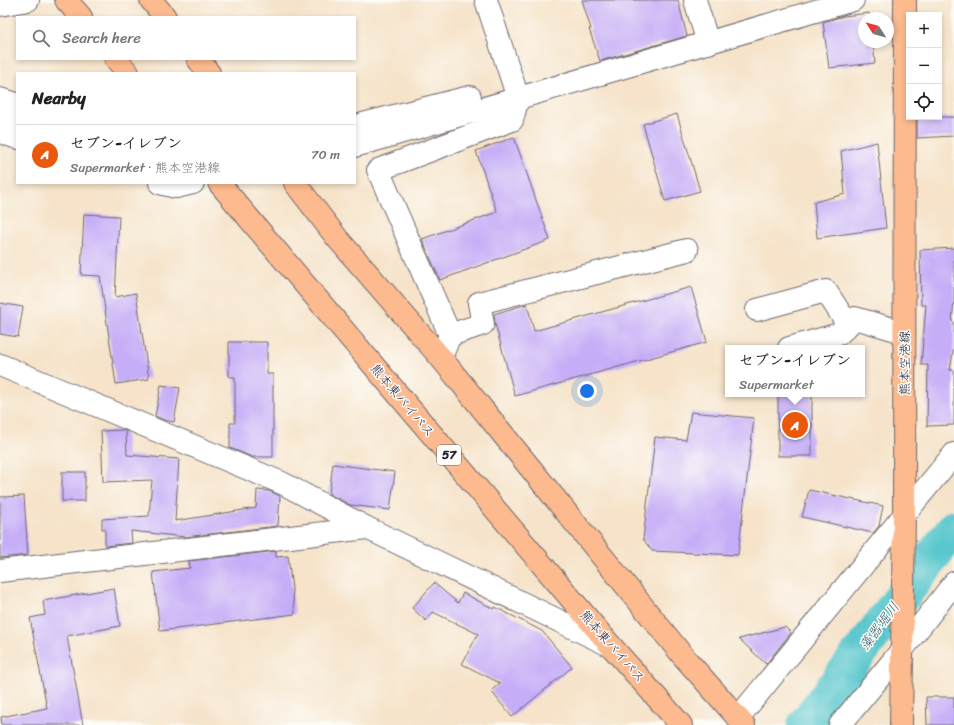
<!DOCTYPE html>
<html lang="en">
<head>
<meta charset="utf-8">
<style>
	:root { --surface:#fff; --page:#f2f2f2; --text:#222; --muted:#767676; --line:#e0e0e0; --accent:#ea580c }
	body { margin:0; font-family:Sriracha,"Klee One",sans-serif; background:var(--page); color:var(--text) }
	.controls { position:absolute; right:12px; top:12px; display:grid; overflow:hidden; border-radius:0px; box-shadow:0 2px 6px #0003 }
	.controls button { width:36px; height:36px; display:grid; place-items:center; padding:0; border:0; border-bottom:1px solid var(--line); background:var(--surface); color:var(--text); font:20px sans-serif }
	.compass { position:absolute; left:858px; top:12px; width:36px; height:36px; border-radius:50%; background:var(--surface); box-shadow:0 2px 6px #0003; rotate:306deg }
	.you { position:absolute; left:587px; top:391px; width:14px; height:14px; margin:-10px; border:3px solid #fff; border-radius:50%; background:#1a73e8; box-shadow:0 0 0 6px #1a73e833 }
	.badge { display:grid; place-items:center; width:26px; height:26px; border-radius:50%; background:var(--accent); color:#fff; font-size:13px; font-weight:700 }
	.pin { position:absolute; translate:-50% -50%; border:2px solid #fff; box-shadow:0 1px 4px #0006 }
	.popup { position:absolute; left:725px; top:345px; width:140px; height:52px; box-sizing:border-box; display:grid; place-content:center; border-radius:0px; background:var(--surface); filter:drop-shadow(0 1px 3px #0005); font-size:13px; white-space:nowrap; color:var(--muted) }
	.popup b { font-size:15px; color:var(--text) }
	.popup::after { content:''; position:absolute; left:50%; top:100%; margin-left:-8px; border:8px solid transparent; border-top-color:var(--surface) }
	.list { margin:0; padding:0; list-style:none }
	h2 { display:flex; justify-content:space-between; align-items:center; height:52px; margin:0; padding:0 16px; font-size:17px }
	h2 small { font-size:13px; font-weight:400; color:var(--muted) }
	.list li { display:grid; grid-template-columns:26px 1fr auto; gap:12px; align-items:center; box-sizing:border-box; height:60px; padding:0 16px; border-top:1px solid var(--line) }
	.list b { display:block; font-size:15px; white-space:nowrap }
	.list p { margin:0; font-size:13px; white-space:nowrap; color:var(--muted) }
	.list em { font-size:13px; font-style:normal; color:var(--muted) }
	.icon { flex:none; width:22px; height:22px; fill:none; stroke:currentColor; stroke-width:2; stroke-linecap:round; stroke-linejoin:round }
	.map { position:relative; flex:none; width:954px; height:725px; overflow:hidden }
	.search { position:absolute; background:var(--surface); box-shadow:0 2px 6px #0003; left:16px; top:16px; width:340px; height:44px; display:flex; align-items:center; gap:10px; box-sizing:border-box; padding:0 14px; border-radius:0px; color:var(--muted); font-size:15px }
	.panel { position:absolute; background:var(--surface); box-shadow:0 2px 6px #0003; left:16px; top:72px; width:340px; height:112px; border-radius:0px }
	.map>svg:first-child { display:block }
</style>
</head>
<body>
<div class="map">
<svg width="954" height="725" viewBox="0 0 954 725">
	<rect width="100%" height="100%" fill="#fdfcf7"/>
	<filter id="ink" filterUnits="userSpaceOnUse"><feTurbulence type="fractalNoise" baseFrequency=".025" numOctaves="2"/><feDisplacementMap in="SourceGraphic" scale="8" xChannelSelector="R" yChannelSelector="G"/><feConvolveMatrix kernelMatrix="1 2 1 2 8 2 1 2 1" color-interpolation-filters="sRGB"/></filter>
	<filter id="wash" filterUnits="userSpaceOnUse"><feTurbulence type="fractalNoise" baseFrequency=".012" numOctaves="4" result="noise"/><feDisplacementMap in="SourceGraphic" scale="16" xChannelSelector="R" yChannelSelector="G"/><feGaussianBlur stdDeviation="0.9" result="paint"/><feColorMatrix in="noise" values="0 0 0 0 0 0 0 0 0 0 0 0 0 0 0 0 0 1.4 0 .05"/><feComposite in="paint" operator="in"/></filter>
	<g filter="url(#wash)">
		<rect width="100%" height="100%" fill="#f6e3c9"/>
		<g fill="none" stroke-linecap="round" stroke-linejoin="round">
			<path stroke="#5ac7ce" stroke-width="36" d="M805,725L954,528"/>
		</g>
		<g id="blocks">
			<g fill="#c6adf7">
				<path d="M582,0H678L687,36L600,61L589,29H591Z"/>
				<path d="M869,13L870,18H864V42H873L875,63L829,68L823,22L844,16Z"/>
				<path d="M677,114L700,191L665,201L643,124Z"/>
				<path d="M917,117H954V136L917,138Z"/>
				<path d="M514,137L550,240L440,280L422,239L497,212L476,151Z"/>
				<path d="M877,142L886,228L817,238L814,202L845,194L841,151Z"/>
				<path d="M84,214L119,216L115,297L136,293L149,379L116,384L100,276L81,275Z"/>
				<path d="M954,248V301L952,322H954V346L950,370H954V425L927,426L928,365H921L926,305H921L920,250Z"/>
				<path d="M691,287L707,342L515,396L495,324L494,314L527,304L534,331Z"/>
				<path d="M0,303L23,307L18,337L0,334Z"/>
				<path d="M229,342H267V374H273V457H252L230,448V423H235V377H229Z"/>
				<path d="M161,385L180,388L174,422L164,420L155,416Z"/>
				<rect x="778" y="394" width="34" height="62"/>
				<path d="M691,412L754,418L738,555L652,551L643,539L655,437L686,440Z"/>
				<path d="M122,430L126,431L127,455L179,459L175,521L256,508L257,490L269,491L280,496L278,526L185,537L131,531L132,543L105,546V529H102V519L149,516L152,480L103,482L101,431Z"/>
				<path d="M333,464L395,472L390,510L350,505L329,494Z"/>
				<rect x="62" y="472" width="23" height="29"/>
				<path d="M809,490L883,506L879,526L873,533L802,517Z"/>
				<path d="M24,496L28,555L0,558V497Z"/>
				<path d="M276,551V557L288,556L295,614L160,631L153,572L190,568L189,561Z"/>
				<path d="M434,583L458,603L463,593L494,609L495,607L542,631L572,667L512,717L491,691L500,683L462,664L478,634L433,612L426,621L412,608Z"/>
				<path d="M114,588L120,626L67,636L83,725H2L1,717L47,708L30,618L45,615L43,601Z"/>
				<path d="M785,627L791,633L766,664L739,639Z"/>
				<path d="M926,697H954V725H927Z"/>
			</g>
		</g>
	</g>
	<g filter="url(#ink)">
		<use href="#blocks" fill-opacity="0" stroke="#6c666d" stroke-width="1"/>
		<g fill="none" stroke-linecap="round" stroke-linejoin="round">
			<g stroke="#6c666d" stroke-width="24">
				<g id="minor">
					<path d="M695,0L708,43"/>
					<path d="M0,5L28,0"/>
					<path d="M0,99L17,104"/>
					<path d="M0,116L17,121"/>
					<path d="M355,127L363,124L470,97"/>
					<path d="M0,132L17,138"/>
					<path d="M355,146L853,0"/>
					<path d="M160,183L176,187L193,183"/>
					<path d="M757,310L826,291L848,325"/>
					<path d="M450,335L483,324L479,303L687,250"/>
					<path d="M789,348L839,334L855,318L903,332"/>
					<path d="M441,358L450,335L378,170L512,120L518,98L486,0"/>
					<path d="M0,365L282,483L367,528L611,646"/>
					<path d="M0,571L367,528"/>
					<path d="M738,718L954,454"/>
					<path d="M840,725L902,650L954,583"/>
				</g>
			</g>
			<g stroke="#6c666d" stroke-width="24">
				<path id="major" d="M901,725L904,516L905,0"/>
			</g>
			<g stroke="#6c666d" stroke-width="24">
				<g id="highway">
					<path d="M66,0L81,17"/>
					<path d="M151,0L165,17"/>
					<path d="M116,59L128,73"/>
					<path d="M198,59L209,73"/>
					<path d="M219,183L611,646L681,725"/>
					<path d="M295,183L337,238L441,358L683,656L744,725"/>
				</g>
			</g>
			<use href="#minor" stroke="#fff" stroke-width="22"/>
			<use href="#major" stroke="#fcba8e" stroke-width="22"/>
			<use href="#highway" stroke="#fcba8e" stroke-width="22"/>
		</g>
	</g>
	<g text-anchor="middle" stroke-width="3" stroke-linejoin="round" paint-order="stroke">
		<rect fill="#fdfcf7" stroke="#646373" stroke-width="1" x="437" y="445" width="24" height="20" rx="3"/>
		<g font-size="12" font-weight="bold" fill="#22223b">
			<text x="449" y="459">57</text>
		</g>
		<g font-size="13" fill="#22223b" stroke="#fdfcf7">
			<text transform="translate(904 363) rotate(-90)" y="5">熊本空港線</text>
			<text transform="translate(403 400) rotate(50)" y="5">熊本東バイパス</text>
			<text transform="translate(613 646) rotate(49)" y="5">熊本東バイパス</text>
		</g>
		<g font-size="14" font-style="italic" fill="#365c6e" stroke="#fdfcf7">
			<text transform="translate(879 626) rotate(-53)" y="5">藻器堀川</text>
		</g>
	</g>
</svg>
<div class="controls">
<button>+</button>
<button>−</button>
<button><svg class="icon" aria-label="locate" viewBox="0 0 24 24"><circle cx="12" cy="12" r="6"/><path d="M12 2v4M12 18v4M2 12h4M18 12h4"/></svg></button>
</div>
<svg class="compass" viewBox="-18 -18 36 36"><path d="M0-13l5 13h-10z" fill="#e53935"/><path d="M0 13l5-13h-10z" fill="#767676"/></svg>
<div class="you"></div>
<div class="pin badge" style="left:795px;top:425px">A</div>
<div class="popup"><b>セブン-イレブン</b>Supermarket</div>
<div class="search"><svg class="icon" aria-label="search" viewBox="0 0 24 24"><circle cx="10" cy="10" r="6"/><path d="M15 15l6 6"/></svg>Search here</div>
<section class="panel">
<h2>Nearby<small></small></h2>
<ul class="list">
<li><span class="badge">A</span><div><b>セブン-イレブン</b><p>Supermarket · 熊本空港線</p></div><em>70 m</em></li>
</ul>
</section>
</div>
</body>
</html>
